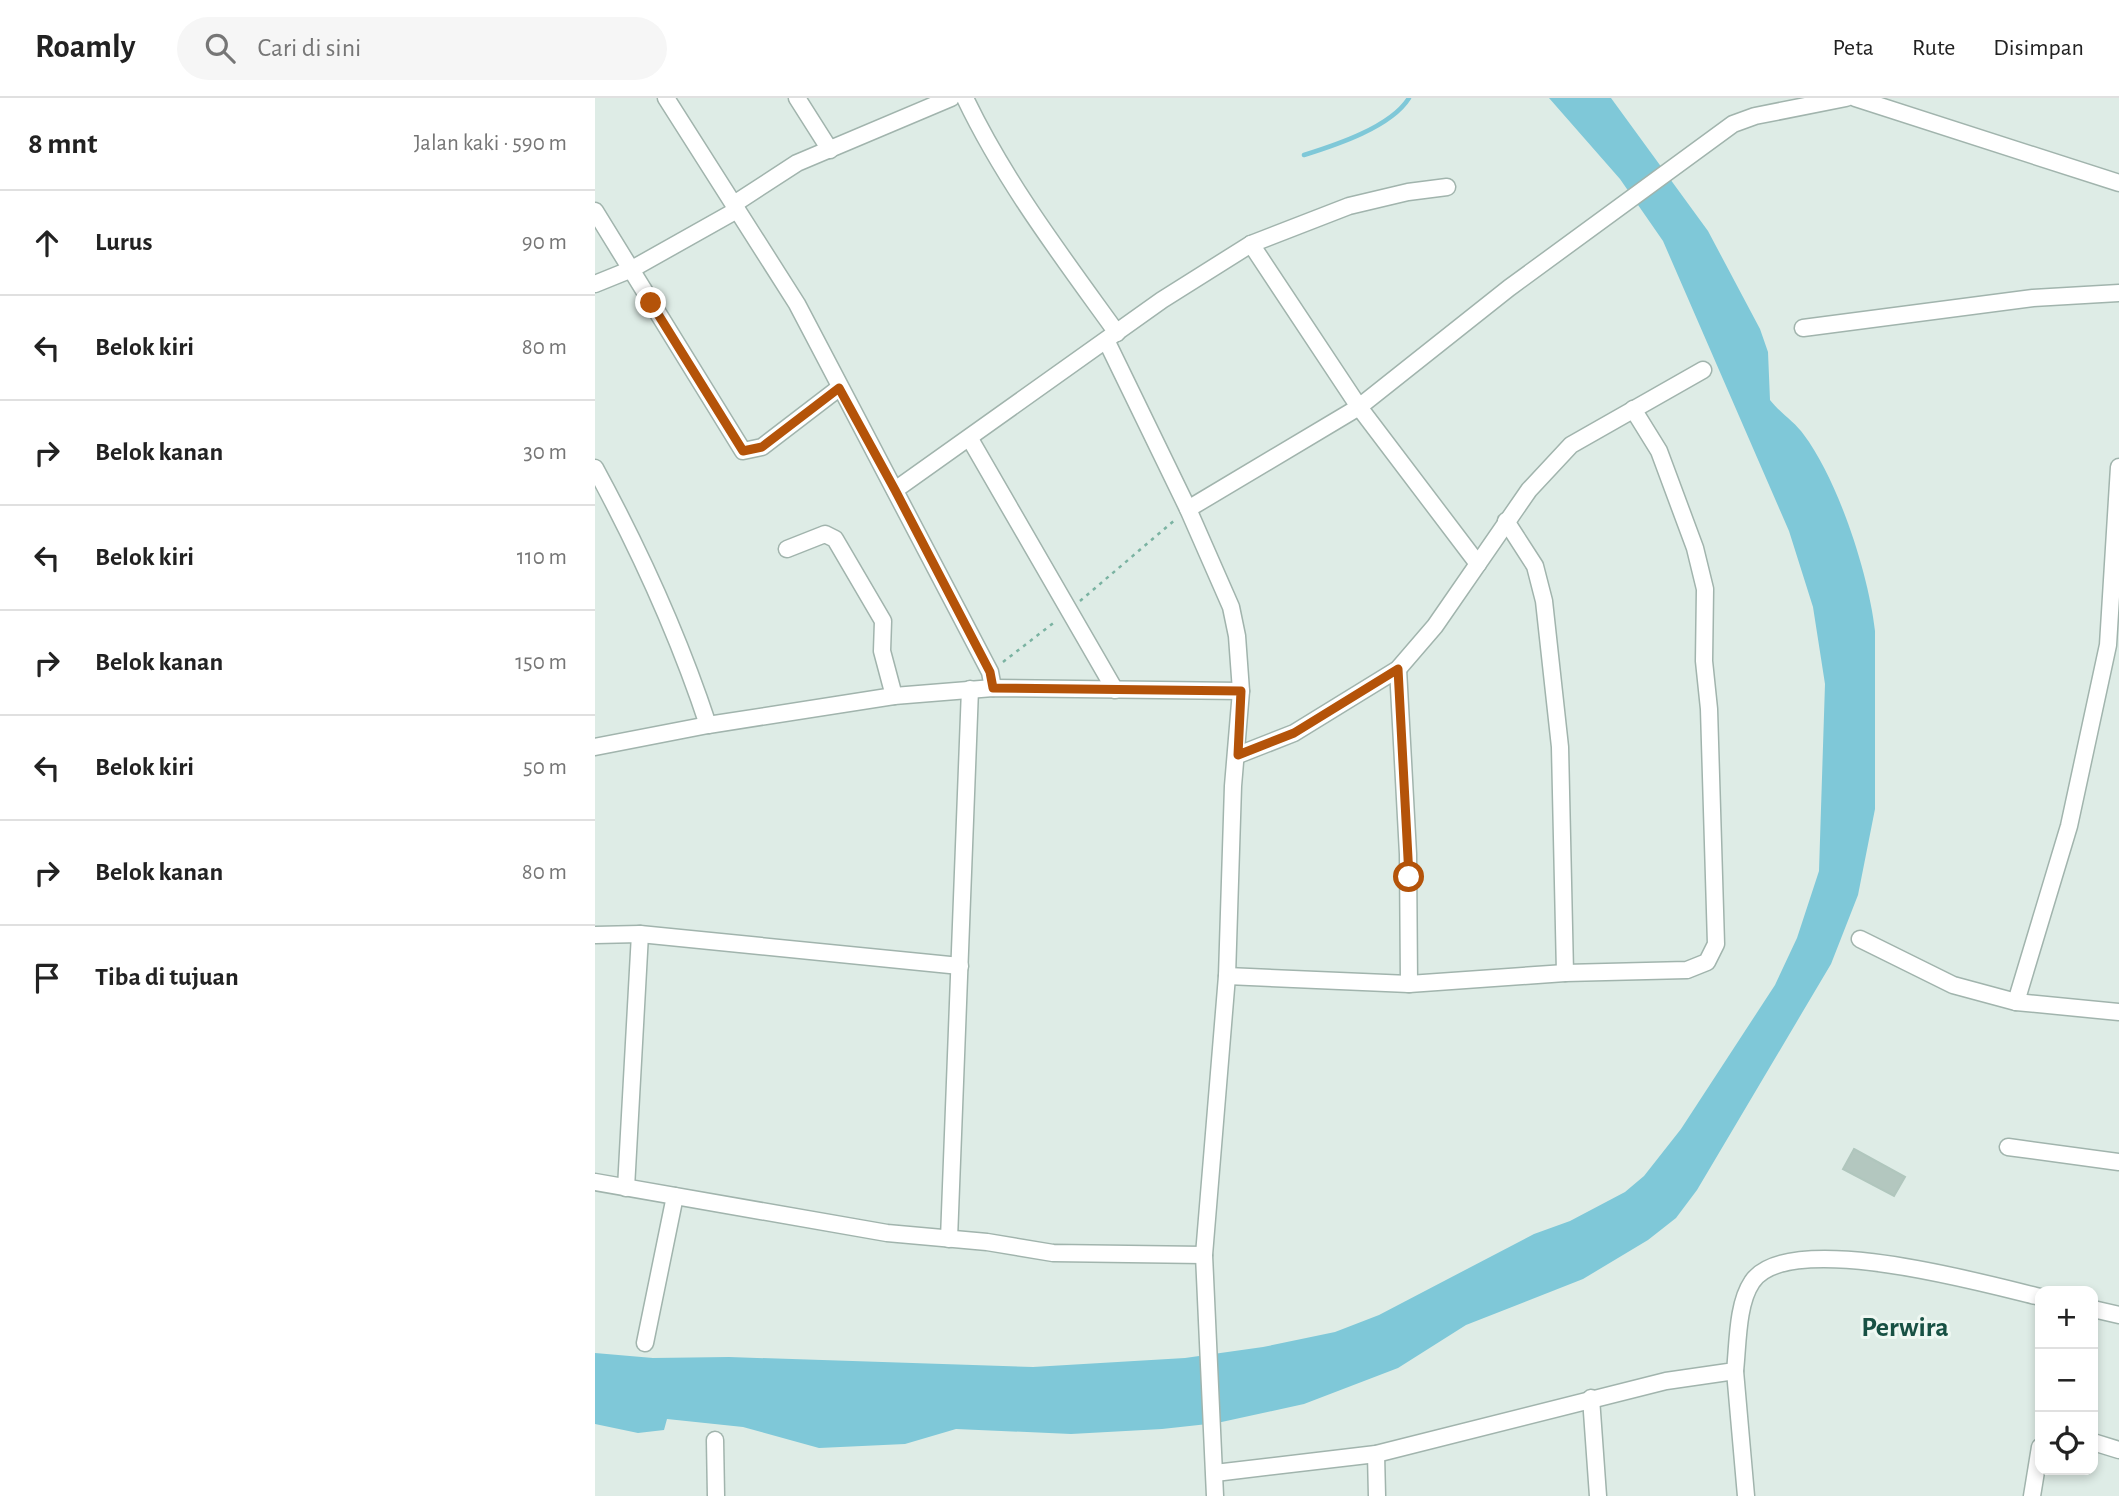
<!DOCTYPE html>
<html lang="id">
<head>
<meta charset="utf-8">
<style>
	:root { --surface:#fff; --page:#f6f6f6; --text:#222; --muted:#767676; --line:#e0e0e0 }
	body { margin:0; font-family:"Alegreya Sans",sans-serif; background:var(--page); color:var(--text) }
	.controls { position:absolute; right:21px; bottom:21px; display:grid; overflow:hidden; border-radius:14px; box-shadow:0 4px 10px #0003 }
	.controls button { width:63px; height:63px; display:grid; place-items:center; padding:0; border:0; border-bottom:2px solid var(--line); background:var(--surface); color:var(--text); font:35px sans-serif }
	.stop { position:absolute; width:21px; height:21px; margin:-16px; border:5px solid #b45309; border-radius:50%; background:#fff }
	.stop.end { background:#b45309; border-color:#fff; box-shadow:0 2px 7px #0008 }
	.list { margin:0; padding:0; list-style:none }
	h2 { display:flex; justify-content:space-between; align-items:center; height:91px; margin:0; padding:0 28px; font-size:30px }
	h2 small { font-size:23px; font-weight:400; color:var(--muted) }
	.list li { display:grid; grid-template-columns:46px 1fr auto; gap:21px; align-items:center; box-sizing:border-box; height:105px; padding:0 28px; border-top:2px solid var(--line) }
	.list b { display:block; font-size:26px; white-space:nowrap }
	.list em { font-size:23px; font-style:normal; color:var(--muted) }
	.icon { flex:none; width:38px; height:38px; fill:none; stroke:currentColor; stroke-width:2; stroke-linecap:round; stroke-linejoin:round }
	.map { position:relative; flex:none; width:1524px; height:1398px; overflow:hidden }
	header { display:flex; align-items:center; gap:42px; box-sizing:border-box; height:98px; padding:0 35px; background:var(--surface); border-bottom:2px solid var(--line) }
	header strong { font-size:33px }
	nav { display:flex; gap:38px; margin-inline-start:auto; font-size:24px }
	.search { width:490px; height:63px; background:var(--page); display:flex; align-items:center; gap:18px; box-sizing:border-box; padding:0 24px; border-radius:38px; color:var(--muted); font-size:26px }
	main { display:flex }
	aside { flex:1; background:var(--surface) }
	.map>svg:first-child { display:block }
</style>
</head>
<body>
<header>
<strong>Roamly</strong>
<div class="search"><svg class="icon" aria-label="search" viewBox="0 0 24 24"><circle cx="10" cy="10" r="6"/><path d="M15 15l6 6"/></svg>Cari di sini</div>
<nav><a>Peta</a><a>Rute</a><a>Disimpan</a></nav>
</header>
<main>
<aside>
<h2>8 mnt<small>Jalan kaki · 590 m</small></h2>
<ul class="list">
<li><svg class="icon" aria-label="ahead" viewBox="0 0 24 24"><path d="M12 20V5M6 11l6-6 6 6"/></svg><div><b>Lurus</b></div><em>90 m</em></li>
<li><svg class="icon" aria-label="left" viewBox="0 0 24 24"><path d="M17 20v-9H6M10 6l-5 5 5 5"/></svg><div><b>Belok kiri</b></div><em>80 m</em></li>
<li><svg class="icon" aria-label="right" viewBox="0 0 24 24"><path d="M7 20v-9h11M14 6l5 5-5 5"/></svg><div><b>Belok kanan</b></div><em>30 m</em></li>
<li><svg class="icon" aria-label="left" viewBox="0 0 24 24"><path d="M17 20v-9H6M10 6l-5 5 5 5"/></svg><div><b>Belok kiri</b></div><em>110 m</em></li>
<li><svg class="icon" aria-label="right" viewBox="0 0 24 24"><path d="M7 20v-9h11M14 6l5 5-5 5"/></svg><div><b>Belok kanan</b></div><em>150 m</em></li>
<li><svg class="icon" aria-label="left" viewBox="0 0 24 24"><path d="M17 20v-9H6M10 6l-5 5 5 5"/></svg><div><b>Belok kiri</b></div><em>50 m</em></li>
<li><svg class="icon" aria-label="right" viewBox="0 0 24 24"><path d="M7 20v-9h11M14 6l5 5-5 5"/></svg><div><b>Belok kanan</b></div><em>80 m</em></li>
<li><svg class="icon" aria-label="arrive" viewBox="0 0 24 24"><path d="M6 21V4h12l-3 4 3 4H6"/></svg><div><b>Tiba di tujuan</b></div></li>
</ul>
</aside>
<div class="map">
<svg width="1524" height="1398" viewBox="0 0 1524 1398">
	<rect width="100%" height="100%" fill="#deece6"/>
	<path fill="#7fc8d8" d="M954,0H1016L1113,133L1165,231L1173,254L1175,302C1185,315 1200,324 1209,337C1243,382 1274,477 1280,533V711L1263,797L1236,866L1102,1092L1081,1120L1053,1142L988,1181L871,1227L803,1270L709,1306L622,1325L567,1331L476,1336L361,1331L310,1346L224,1350L148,1329L72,1321L69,1332L43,1335L0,1326V1255L58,1260L134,1259L438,1269L590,1260L668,1249L740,1234L784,1217L939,1136L975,1123L1030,1094L1049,1078L1086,1031L1180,887L1202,840L1224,773L1230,586L1218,509L1194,433L1068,143L1025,81Z"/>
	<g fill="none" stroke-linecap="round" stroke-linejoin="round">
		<path stroke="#7fc8d8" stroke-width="4.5" d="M709,57C741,47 796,29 814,0"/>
	</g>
	<path fill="#b3c7bf" stroke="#b0c6bd" stroke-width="2" d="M1259,1051L1310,1079L1299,1098L1248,1071Z"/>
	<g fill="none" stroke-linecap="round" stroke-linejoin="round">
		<g stroke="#a1b4ad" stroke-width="19">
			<g id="minor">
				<path d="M71,0L202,206L395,574L398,590"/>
				<path d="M202,0L235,52"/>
				<path d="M370,0C410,84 468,160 522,235"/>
				<path d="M1260,0L1524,85"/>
				<path d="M139,106L202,65L356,0"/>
				<path d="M0,113L148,353L167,349L244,290"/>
				<path d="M656,146L764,309L883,466"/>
				<path d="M0,186L37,171L142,112"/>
				<path d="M1208,230L1438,200L1524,195"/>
				<path d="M512,244L593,411L636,509L642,538L646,593L638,688L632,878L609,1157L620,1398"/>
				<path d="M375,341L520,592"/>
				<path d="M0,370C45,453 83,536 113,627"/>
				<path d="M300,392L567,202L656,146L754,108L813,94L852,89"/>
				<path d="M593,411L764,309L914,190L1138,26L1160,18L1251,0"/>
				<path d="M911,423L940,468L949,503L965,649L970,875"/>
				<path d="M192,451L230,436L240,441L288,523L287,553L299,598"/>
				<path d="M803,571L813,756L814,886"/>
				<path d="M0,649L113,627L299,598L398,590L646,593"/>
				<path d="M643,657L699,635L803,571L840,528L934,392L976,347L1108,272"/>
				<path d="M0,837L45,836L365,868"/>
				<path d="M1265,841L1358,887L1421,904L1524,914"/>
				<path d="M632,878L814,886L970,875L1092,872L1112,864L1121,846L1114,611L1109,563L1110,491L1100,450L1064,353L1038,311"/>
				<path d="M1421,904L1474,728L1513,547L1524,369"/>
				<path d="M1413,1049L1524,1064"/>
				<path d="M0,1084L292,1135L392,1144L458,1155L609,1157"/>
				<path d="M31,1090L45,836"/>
				<path d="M354,1141L375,591"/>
				<path d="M1498,1211L1524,1217"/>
				<path d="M50,1245L80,1098"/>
				<path d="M1140,1273L1151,1398"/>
				<path d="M996,1300L1003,1398"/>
				<path d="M120,1342L121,1398"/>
				<path d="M1498,1344L1524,1352"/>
				<path d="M781,1356L782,1398"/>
				<path d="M620,1375L781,1356L1071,1283L1140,1273C1143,1246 1142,1206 1157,1184C1192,1130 1391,1186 1445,1199"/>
				<path d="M1437,1398L1445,1349"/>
			</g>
		</g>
		<g stroke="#7bb3a2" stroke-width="2.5" stroke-dasharray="3.5 5" stroke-linecap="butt">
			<path d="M485,503L581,421"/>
			<path d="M408,564L461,523"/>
		</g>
		<use href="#minor" stroke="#fff" stroke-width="16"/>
	</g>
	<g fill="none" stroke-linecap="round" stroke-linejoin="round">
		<path stroke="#b45309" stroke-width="9" d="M56,205L148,353L167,349L244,290L300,392L395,574L398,590L646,593L643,657L699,635L803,571L814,779"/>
	</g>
	<g text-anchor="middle" stroke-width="6" stroke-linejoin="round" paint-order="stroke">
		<g font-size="28" font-weight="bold" fill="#185144" stroke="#eff8f3">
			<text x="1310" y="1238">Perwira</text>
		</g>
	</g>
</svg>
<div class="controls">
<button>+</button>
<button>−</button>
<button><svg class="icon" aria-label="locate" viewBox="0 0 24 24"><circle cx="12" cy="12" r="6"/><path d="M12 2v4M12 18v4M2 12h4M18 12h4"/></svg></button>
</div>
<div class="stop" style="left:814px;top:779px"></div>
<div class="stop end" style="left:56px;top:205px"></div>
</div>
</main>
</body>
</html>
